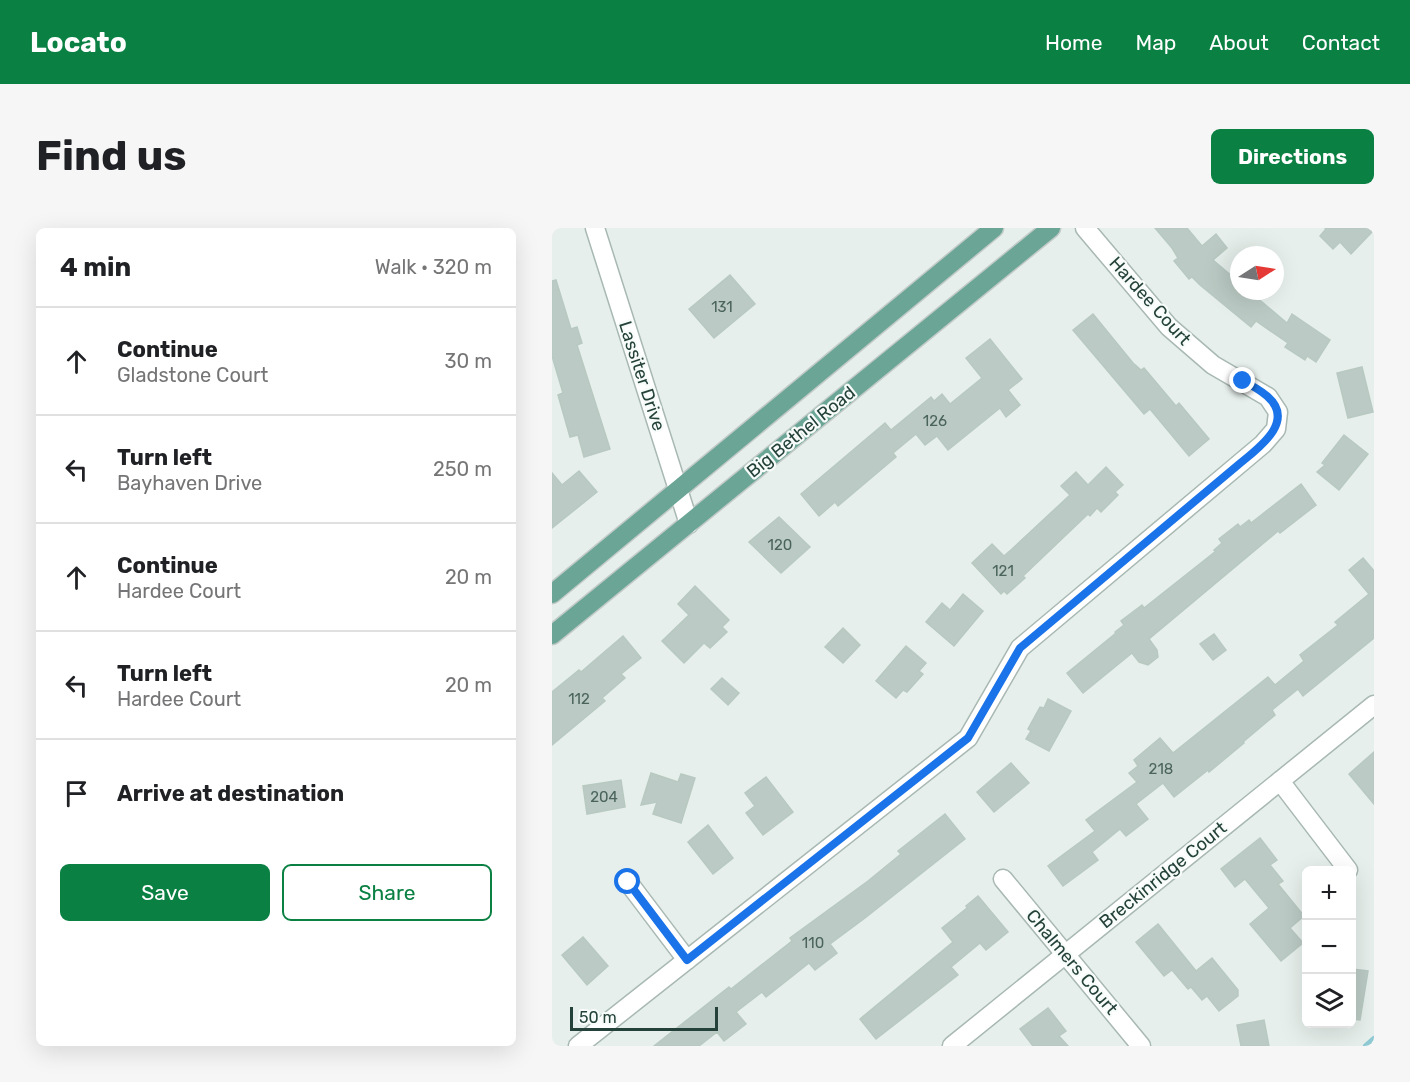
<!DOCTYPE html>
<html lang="en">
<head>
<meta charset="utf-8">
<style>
	:root { --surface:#fff; --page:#f6f6f6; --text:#202124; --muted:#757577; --line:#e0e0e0; --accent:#0b8043 }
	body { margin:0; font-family:Rubik,sans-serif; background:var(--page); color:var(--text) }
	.controls { position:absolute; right:18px; bottom:18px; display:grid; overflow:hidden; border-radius:9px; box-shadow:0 6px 24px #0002 }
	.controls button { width:54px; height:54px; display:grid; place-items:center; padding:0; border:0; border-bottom:2px solid var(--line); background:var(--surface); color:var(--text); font:30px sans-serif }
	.compass { position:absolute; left:678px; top:18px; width:54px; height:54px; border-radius:50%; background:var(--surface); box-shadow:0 6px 24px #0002; rotate:78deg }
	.scale { position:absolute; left:18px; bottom:15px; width:148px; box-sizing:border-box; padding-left:6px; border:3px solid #24423a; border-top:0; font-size:16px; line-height:21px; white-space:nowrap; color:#24423a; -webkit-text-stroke:4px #f7fbf9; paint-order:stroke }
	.stop { position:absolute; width:18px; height:18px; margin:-14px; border:4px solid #1a73e8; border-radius:50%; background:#fff }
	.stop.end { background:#1a73e8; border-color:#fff; box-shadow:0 2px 6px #0008 }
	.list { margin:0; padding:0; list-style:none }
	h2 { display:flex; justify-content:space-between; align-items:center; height:78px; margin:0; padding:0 24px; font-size:26px }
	h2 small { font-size:20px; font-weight:400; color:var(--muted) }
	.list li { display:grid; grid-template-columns:39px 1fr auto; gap:18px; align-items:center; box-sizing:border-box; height:108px; padding:0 24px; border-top:2px solid var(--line) }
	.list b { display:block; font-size:22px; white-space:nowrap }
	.list p { margin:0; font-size:20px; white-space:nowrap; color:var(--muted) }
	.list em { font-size:20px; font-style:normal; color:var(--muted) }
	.actions { display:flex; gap:12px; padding:18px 24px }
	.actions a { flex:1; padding:14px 0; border:2px solid var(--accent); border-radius:9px; text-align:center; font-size:21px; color:var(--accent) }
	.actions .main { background:var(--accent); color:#fff }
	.icon { flex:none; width:33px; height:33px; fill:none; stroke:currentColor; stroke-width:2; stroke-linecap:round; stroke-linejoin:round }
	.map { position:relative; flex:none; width:822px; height:818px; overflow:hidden; border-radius:9px }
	header { display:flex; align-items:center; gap:36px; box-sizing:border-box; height:84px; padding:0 30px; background:var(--accent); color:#fff }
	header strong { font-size:28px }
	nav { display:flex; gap:33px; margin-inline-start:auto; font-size:21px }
	.intro { display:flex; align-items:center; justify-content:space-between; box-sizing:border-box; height:144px; padding:0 36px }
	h1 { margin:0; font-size:42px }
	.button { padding:15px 27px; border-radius:9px; background:var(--accent); color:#fff; font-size:21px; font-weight:700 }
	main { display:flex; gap:36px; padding:0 36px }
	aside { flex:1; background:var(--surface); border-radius:9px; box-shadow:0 6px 24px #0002 }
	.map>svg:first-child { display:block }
</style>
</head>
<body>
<header>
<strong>Locato</strong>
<nav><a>Home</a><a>Map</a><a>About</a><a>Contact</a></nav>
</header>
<div class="intro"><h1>Find us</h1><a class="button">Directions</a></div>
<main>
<aside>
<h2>4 min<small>Walk · 320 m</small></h2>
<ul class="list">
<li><svg class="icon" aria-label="ahead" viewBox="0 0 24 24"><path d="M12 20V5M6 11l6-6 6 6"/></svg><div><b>Continue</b><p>Gladstone Court</p></div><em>30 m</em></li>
<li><svg class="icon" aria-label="left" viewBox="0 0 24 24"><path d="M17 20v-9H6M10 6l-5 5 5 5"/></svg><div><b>Turn left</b><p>Bayhaven Drive</p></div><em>250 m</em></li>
<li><svg class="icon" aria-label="ahead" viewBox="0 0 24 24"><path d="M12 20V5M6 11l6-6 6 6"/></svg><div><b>Continue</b><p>Hardee Court</p></div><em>20 m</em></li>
<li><svg class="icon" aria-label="left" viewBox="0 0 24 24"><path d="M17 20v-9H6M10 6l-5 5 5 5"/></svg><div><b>Turn left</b><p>Hardee Court</p></div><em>20 m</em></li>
<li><svg class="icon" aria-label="arrive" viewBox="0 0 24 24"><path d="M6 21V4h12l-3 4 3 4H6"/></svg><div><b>Arrive at destination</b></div></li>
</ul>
<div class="actions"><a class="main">Save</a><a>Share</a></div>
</aside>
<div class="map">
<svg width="822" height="818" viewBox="0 0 822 818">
	<rect width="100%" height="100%" fill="#e6efeb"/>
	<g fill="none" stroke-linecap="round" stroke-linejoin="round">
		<path stroke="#8ec9d4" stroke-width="6" d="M814,818L822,811"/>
	</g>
	<g fill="#bbcac4" stroke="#b8c9c2" stroke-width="1.5">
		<path d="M603,0H635L650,18L664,6L675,20L661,32L687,54V63H697L735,95L740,86L778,112L764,134L755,128L753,132L733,119L736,115L704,93L699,99L648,57L640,49L637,51L622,33L626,30L620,20Z"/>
		<path d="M773,0H822V2L799,26L788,14L781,21L768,8L774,1Z"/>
		<path d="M178,47L203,76L162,110L137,81Z"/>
		<path d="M4,52L19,101L25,99L30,115L25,117L58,221L32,229L26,207L18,209L6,167L11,165L0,128V53Z"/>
		<path d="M541,86L581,135L589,142L592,140L624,178L627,175L657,211L637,228L598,181L592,186L521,102Z"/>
		<path d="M438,111L470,151L456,162L468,177L454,189L448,180L396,222L385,208L373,217L364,206L341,225L344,229L286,278L283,274L267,288L249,266L333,195L339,202L379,169L382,173L390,166L398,176L430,150L414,130Z"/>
		<path d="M810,139L821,184L796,190L785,145Z"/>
		<path d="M792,207L816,226L787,262L765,244L773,237L770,235Z"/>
		<path d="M554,239L571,257L563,264L566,267L549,284L545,280L538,288L536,286L471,348L473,350L455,366L452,363L449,366L420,335L440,316L452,328L460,321L518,267L509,258L524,244L536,257Z"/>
		<path d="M27,243L45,264L0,300V245L10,257Z"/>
		<path d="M749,256L764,277L728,305L726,303L597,411L605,422L606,429L596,437L587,434L580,425L531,465L515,445L564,405L563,404L572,397L569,393L590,377L592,380L664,323L662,322L670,315L667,311L686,296L688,299L697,292L699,295Z"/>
		<path d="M227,289L258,319L229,345L197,314Z"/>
		<path d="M811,330L822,343V410L751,468L746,461L720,482L723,487L691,514L692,515L657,544L656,542L622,569L611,555L584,576L596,591L574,608L568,601L540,624L546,632L511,658L496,638L543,603L534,592L585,554L577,545L586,538L582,532L608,510L621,525L716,449L723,457L752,433L748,427L786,397L783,394L817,366L797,342Z"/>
		<path d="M143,358L177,392L170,399L175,404L158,420L152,415L132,435L110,413L137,387L126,376Z"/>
		<path d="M411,366L431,383L402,418L374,394L390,375L398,382Z"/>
		<path d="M291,400L308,417L291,435L273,419Z"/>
		<path d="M662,406L674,422L661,432L648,416Z"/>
		<path d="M71,408L89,430L69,446L73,450L50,470L53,473L0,517V464L27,442L29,444Z"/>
		<path d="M354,418L374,435L367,443L371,446L355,464L351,462L344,470L324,453Z"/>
		<path d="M170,450L187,465L176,477L159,461Z"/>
		<path d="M496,471L519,483L497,523L474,511L479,503L476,501L488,479L492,480Z"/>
		<path d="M822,524V576L797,546Z"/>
		<path d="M459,535L477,555L442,584L425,564Z"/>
		<path d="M99,545L126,554L129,546L143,550L129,595L101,586L105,574L89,577Z"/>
		<path d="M214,549L241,584L211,607L194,585L203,578L193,565Z"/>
		<path d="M69,552L73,579L35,586L31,558Z"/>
		<path d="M393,586L413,611L313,690L278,716L285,725L263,742L257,735L214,769L210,764L184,784L194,796L172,813L165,804L147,818H102L177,759L179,761L240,713L238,710L316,653L349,626L346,623Z"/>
		<path d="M156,597L181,630L161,646L136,614Z"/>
		<path d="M708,610L725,632L718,637L731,653L726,656L752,688L738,700L751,715L729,733L698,696L717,680L693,651L683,659L669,641Z"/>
		<path d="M426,668L456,704L434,722L428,715L399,739L406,747L324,811L308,791L401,714L390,700L415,680L414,678Z"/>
		<path d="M606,696L644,743L660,730L686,762V768L667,783L655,768L650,772L639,759L636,761L620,742L612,748L584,714Z"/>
		<path d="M31,709L56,738L35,757L10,727Z"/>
		<path d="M800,741L816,743L808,792L800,791Z"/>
		<path d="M496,780L514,803L507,808L516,818H481L468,801Z"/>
		<path d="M712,792L717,818H689L685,797Z"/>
	</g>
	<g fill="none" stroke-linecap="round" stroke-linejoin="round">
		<g stroke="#a8b8b2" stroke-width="21">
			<g id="minor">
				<path d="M43,0L137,296"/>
				<path d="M728,553L796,642"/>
				<path d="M451,651L589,818"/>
				<path d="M76,654L135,732"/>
				<path d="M26,818L416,510L468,420L686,237L711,216L724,201L726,184L716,169L661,137L617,99L533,0"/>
				<path d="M400,818L822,477"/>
			</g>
		</g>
		<g stroke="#c2cac8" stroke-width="21">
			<g id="major">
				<path d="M0,366L442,0"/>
				<path d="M0,407L499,0"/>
			</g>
		</g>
		<use href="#minor" stroke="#fff" stroke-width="18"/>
		<use href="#major" stroke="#6aa596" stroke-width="18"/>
	</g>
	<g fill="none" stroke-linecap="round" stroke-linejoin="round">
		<path stroke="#1a73e8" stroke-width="8" d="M76,654L135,732L416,510L468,420L686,237C705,221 745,194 715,168C708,162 699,157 691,153"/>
	</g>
	<g text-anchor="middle" stroke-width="4.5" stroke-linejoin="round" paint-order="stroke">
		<g font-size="15" fill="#4a645c">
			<text x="170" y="84">131</text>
			<text x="383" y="198">126</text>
			<text x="228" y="322">120</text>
			<text x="451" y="348">121</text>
			<text x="27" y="476">112</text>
			<text x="609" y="546">218</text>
			<text x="52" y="574">204</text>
			<text x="261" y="720">110</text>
		</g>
		<g font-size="18" fill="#24423a" stroke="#f7fbf9">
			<text transform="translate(598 73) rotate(48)" y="6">Hardee Court</text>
			<text transform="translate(90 148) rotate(72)" y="6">Lassiter Drive</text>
			<text transform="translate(249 204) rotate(-39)" y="6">Big Bethel Road</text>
			<text transform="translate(611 647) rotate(-39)" y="6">Breckinridge Court</text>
			<text transform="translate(520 734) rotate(50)" y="6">Chalmers Court</text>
		</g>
	</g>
</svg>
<div class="controls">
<button>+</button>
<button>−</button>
<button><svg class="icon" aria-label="layers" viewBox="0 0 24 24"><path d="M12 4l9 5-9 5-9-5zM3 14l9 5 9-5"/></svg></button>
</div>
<svg class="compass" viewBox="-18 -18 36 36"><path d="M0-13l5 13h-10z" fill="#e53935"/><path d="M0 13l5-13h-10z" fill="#757577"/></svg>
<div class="scale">50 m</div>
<div class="stop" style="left:76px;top:654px"></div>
<div class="stop end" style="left:691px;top:153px"></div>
</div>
</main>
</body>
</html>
